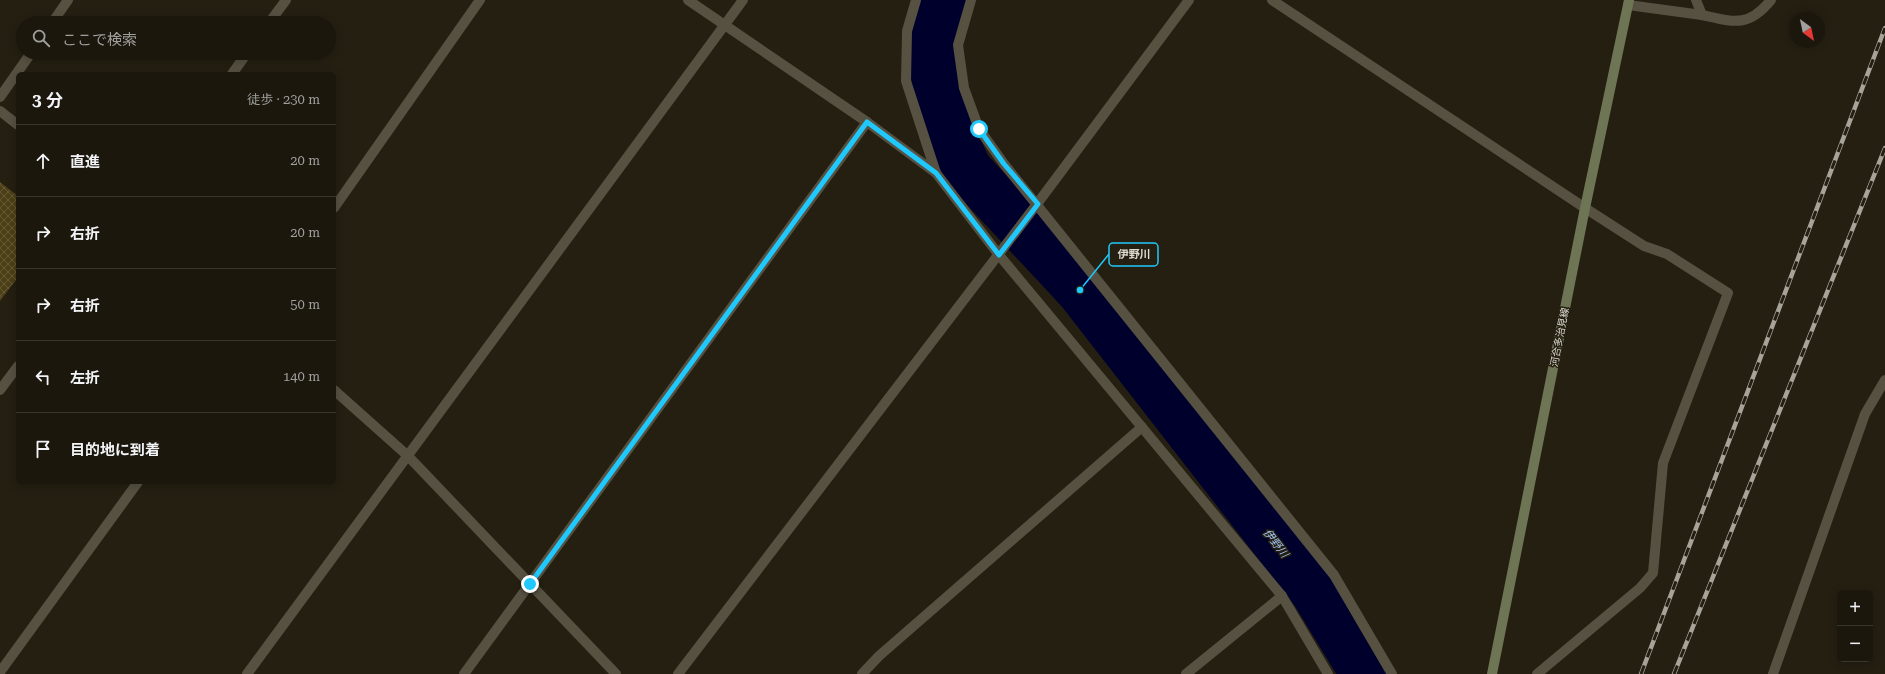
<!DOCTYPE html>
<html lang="ja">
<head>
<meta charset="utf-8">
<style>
	:root { --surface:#1b170d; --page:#28241b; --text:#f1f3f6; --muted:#a09f9d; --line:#39362e }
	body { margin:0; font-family:"Roboto Serif","Noto Sans JP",serif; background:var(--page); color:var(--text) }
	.controls { position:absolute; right:12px; bottom:12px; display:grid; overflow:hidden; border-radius:6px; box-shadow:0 2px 10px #0003 }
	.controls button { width:36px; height:36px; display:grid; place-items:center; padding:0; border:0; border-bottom:1px solid var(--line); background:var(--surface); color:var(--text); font:20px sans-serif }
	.compass { position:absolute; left:1789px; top:12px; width:36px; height:36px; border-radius:50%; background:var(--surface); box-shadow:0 2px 10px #0003; rotate:147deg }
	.stop { position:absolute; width:12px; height:12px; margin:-9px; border:3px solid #20c9fd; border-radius:50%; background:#fff }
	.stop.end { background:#20c9fd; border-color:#fff; box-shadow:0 1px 4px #0008 }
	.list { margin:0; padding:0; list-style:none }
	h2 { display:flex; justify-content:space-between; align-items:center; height:52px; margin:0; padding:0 16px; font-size:17px }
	h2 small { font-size:13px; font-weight:400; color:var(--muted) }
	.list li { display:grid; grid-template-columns:26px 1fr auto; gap:12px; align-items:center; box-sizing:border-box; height:72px; padding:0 16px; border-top:1px solid var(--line) }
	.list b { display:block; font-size:15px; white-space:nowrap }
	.list em { font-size:13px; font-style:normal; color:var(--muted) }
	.icon { flex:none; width:22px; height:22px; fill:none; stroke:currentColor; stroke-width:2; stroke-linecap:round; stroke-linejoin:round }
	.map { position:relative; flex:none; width:1885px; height:674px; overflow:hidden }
	.search { position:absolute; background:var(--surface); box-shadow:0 2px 10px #0003; left:16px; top:16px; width:320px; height:44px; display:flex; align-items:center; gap:10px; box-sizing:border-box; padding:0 14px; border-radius:22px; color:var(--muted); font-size:15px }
	.panel { position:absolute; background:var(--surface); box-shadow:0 2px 10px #0003; left:16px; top:72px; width:320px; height:412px; border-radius:6px }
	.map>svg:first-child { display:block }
</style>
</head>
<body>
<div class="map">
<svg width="1885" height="674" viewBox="0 0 1885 674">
	<defs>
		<pattern id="building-cross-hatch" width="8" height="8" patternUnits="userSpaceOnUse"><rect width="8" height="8" fill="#4c3f16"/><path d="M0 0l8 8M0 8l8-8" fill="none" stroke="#655a37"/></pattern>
	</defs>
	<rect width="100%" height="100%" fill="#241f11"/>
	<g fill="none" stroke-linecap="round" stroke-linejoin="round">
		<path stroke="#00002d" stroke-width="49" d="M942,0L938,11L931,48L941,110L967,169L1080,290L1315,592L1365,674"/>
	</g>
	<path fill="url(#building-cross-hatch)" d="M0,182L18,196V277L0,301Z"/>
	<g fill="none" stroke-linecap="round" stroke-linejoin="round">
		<g stroke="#565141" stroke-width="10">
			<path d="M688,0L867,122L936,173L999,255L1282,596L1328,674"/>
			<path d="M916,0L907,31L906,81L936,173"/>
			<path d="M971,0L958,45L964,88L979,129L1004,164L1334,575L1392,674"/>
			<path d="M1272,0L1585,208L1644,246L1667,254L1728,293L1663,463L1653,573L1640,588L1537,674"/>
			<path d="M1696,0L1702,15C1734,22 1748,28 1771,0"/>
			<path d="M1628,5L1702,15"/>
			<path d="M52,23L68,0"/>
			<path d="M269,23L286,0"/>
			<path d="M232,74L247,53"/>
			<path d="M0,97L31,53"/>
			<path d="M0,111L18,125"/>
			<path d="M334,208L480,0"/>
			<path d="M0,390L18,366"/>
			<path d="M334,390L408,456L616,674"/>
			<path d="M0,672L138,482"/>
			<path d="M247,674L743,0"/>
			<path d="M464,674L867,122"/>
			<path d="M678,674L1037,204L1189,0"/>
			<path d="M862,674L879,656L1142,427"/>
			<path d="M1186,674L1282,596"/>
			<path d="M1773,674L1865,414L1885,380"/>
		</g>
		<path stroke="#6d7554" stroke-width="10" d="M1492,674L1585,208L1629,0"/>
		<g stroke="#a7a399" stroke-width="4.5">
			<g id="rail">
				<path d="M1641,674L1885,28"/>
				<path d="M1674,674L1885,148"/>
			</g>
		</g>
		<use href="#rail" stroke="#241f11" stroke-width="3" stroke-dasharray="9" stroke-linecap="butt"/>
	</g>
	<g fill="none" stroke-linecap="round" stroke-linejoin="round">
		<path stroke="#20c9fd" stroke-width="5" d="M530,584L867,122L936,173L999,255L1038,204L1004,164L979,129"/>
	</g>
	<g text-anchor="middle" stroke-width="3" stroke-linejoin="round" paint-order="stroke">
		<g font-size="10" fill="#dfdcd3" stroke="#241f11">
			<text transform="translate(1559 337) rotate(-79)" y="4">河合多治見線</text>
		</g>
		<g font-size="11" font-style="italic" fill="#a2c5f5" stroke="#241f11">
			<text transform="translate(1276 543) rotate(52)" y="4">伊野川</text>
		</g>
	</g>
	<path fill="none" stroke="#20c9fd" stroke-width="1.5" d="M1080 290L1109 254"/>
	<circle fill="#20c9fd" stroke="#241f11" stroke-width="1.5" cx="1080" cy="290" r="4"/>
	<rect fill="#241f11" stroke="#20c9fd" stroke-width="1.5" x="1109" y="243" width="49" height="23" rx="4"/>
	<g font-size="11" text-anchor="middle" font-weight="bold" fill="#dfdcd3">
		<text x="1134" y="258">伊野川</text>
	</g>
</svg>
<div class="controls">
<button>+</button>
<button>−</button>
</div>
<svg class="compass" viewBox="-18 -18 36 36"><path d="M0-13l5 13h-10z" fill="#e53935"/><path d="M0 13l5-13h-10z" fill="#a09f9d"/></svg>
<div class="stop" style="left:979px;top:129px"></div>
<div class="stop end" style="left:530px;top:584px"></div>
<div class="search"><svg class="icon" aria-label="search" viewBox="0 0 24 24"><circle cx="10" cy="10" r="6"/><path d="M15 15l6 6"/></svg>ここで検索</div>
<section class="panel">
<h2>3 分<small>徒歩 · 230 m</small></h2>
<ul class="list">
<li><svg class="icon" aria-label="ahead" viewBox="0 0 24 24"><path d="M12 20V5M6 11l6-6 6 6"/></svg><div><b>直進</b></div><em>20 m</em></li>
<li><svg class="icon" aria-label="right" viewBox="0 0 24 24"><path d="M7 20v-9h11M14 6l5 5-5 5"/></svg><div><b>右折</b></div><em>20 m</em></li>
<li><svg class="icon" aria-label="right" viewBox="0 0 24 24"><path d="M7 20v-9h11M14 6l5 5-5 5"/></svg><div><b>右折</b></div><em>50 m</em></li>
<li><svg class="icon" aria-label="left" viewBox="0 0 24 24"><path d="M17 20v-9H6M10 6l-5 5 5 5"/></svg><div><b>左折</b></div><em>140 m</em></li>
<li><svg class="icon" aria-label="arrive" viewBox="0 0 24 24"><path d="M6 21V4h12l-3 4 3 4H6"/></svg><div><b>目的地に到着</b></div></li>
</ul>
</section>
</div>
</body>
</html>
